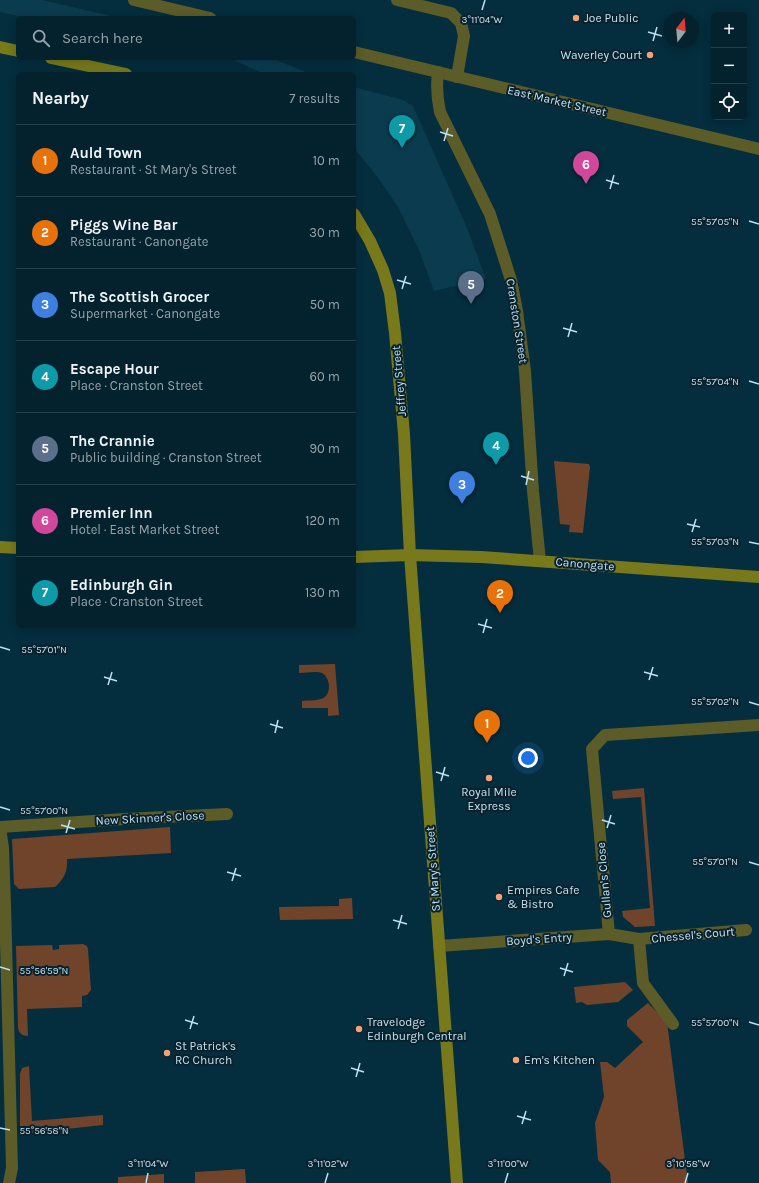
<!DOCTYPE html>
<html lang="en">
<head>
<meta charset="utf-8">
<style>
	:root { --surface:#03222e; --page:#0d2a36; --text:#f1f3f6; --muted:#97a4aa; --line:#243f4a; --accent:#0f766e }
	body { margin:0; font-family:Karla,sans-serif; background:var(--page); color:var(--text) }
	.controls { position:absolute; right:12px; top:12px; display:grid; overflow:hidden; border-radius:6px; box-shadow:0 2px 10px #0003 }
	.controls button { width:36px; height:36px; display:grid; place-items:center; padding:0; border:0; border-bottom:1px solid var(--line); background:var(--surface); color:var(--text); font:20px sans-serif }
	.compass { position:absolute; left:663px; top:12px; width:36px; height:36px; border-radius:50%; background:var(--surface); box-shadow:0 2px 10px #0003; rotate:16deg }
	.you { position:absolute; left:528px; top:758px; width:14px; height:14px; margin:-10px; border:3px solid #fff; border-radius:50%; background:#1a73e8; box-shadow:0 0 0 6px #1a73e833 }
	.badge { display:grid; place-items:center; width:26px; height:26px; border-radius:50%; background:var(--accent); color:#fff; font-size:13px; font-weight:700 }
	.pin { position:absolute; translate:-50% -33px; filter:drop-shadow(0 1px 2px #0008) }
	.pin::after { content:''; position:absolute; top:21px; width:14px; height:12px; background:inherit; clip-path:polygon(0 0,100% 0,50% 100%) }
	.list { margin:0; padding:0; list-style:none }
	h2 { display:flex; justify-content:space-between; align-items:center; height:52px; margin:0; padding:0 16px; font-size:17px }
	h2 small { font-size:13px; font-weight:400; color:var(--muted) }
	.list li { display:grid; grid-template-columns:26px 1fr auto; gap:12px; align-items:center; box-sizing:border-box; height:72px; padding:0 16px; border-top:1px solid var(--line) }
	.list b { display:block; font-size:15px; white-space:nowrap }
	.list p { margin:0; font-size:13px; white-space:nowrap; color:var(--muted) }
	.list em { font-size:13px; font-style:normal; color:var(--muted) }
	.icon { flex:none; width:22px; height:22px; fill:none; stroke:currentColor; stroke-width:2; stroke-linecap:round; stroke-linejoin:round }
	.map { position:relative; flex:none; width:759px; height:1183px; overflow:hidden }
	.search { position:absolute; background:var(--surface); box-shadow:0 2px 10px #0003; left:16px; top:16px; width:340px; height:44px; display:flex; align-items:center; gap:10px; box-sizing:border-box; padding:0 14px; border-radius:6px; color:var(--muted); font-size:15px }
	.panel { position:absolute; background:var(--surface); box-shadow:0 2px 10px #0003; left:16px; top:72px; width:340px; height:556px; border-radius:6px }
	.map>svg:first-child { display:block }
</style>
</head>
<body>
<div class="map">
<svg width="759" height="1183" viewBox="0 0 759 1183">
	<rect width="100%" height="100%" fill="#042d3d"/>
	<g fill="#0b3b4e">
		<path d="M0,0H42L120,18H27L0,12Z"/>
		<path d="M229,58H271L311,74H264Z"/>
		<path d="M354,87L403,100L413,106L467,228L486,279L434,291L419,250L398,207L376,175L354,148Z"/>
	</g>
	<g fill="#70442b">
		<path d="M554,461L589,464L590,467L583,533L569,532L570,525L560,524Z"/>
		<path d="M335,664L339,715L328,716V708H302V701C307,700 315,701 321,699C332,696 331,678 322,673C316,671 306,673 299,673V665Z"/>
		<path d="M644,788L655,926L635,927L623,917L622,911L650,908L641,797L613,799L612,791Z"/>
		<path d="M170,827L171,853L67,859C68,871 64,879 55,887L19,889L14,884L12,839Z"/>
		<path d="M352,898L353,919L280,920L279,907L339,906V899Z"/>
		<path d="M83,944L87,946L88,949L91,990L87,995L82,996V1007L27,1009L28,1036C22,1036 19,1033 18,1028L16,946L52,945L53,950L59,949V945Z"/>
		<path d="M625,982L633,990L618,1002L587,1005L582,1002L576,1003L574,987Z"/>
		<path d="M648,1003L667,1022L688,1183H611L610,1172L598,1160L595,1123L604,1097L600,1062H607L615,1068L643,1042L627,1026V1020Z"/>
		<path d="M29,1066L32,1121L103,1115V1125L20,1134V1074L22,1068Z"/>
		<path d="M245,1169L246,1183H195V1172Z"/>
		<path d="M164,1174V1183H118V1177Z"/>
	</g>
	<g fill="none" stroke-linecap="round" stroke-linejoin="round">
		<g stroke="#5b5c28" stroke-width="12">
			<path d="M397,0L451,13L461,23L464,36L457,77"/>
			<path d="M0,827L3,848L5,905L12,1168L9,1183"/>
			<path d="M0,827L125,819L227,814"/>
			<path d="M609,934L592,749L605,735L759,725"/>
			<path d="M639,939L643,983L673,1024"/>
			<path d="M439,946L609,934L639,939L746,930"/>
		</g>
		<g stroke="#5b5c28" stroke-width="12">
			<path d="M134,0L210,18"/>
			<path d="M354,52L759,149"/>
			<path d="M438,72C436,87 437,98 440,112L490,214L511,280L517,311L525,371L533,491L540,561"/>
		</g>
		<g stroke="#78791b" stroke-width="12">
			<path d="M0,47L18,51"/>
			<path d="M51,58L126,74"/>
			<path d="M354,214L370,241L383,270L390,293L395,333L404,434L410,555L457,1183"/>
			<path d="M0,547L18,548"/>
			<path d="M354,557L410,555L481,557L759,577"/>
		</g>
	</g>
	<path fill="none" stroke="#bee0f1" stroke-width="1.5" d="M482,10L485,0M648,32L662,36M653,41L657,27M440,132L453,136M444,141L448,128M606,180L619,184M610,189L614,175M749,221L759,224M397,280L411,284M402,289L406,276M563,328L577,332M568,337L572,323M749,381L759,384M521,476L534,480M526,485L529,471M687,524L700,527M692,532L696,519M749,542L759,544M478,624L492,628M483,633L487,619M0,647L10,650M644,672L658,676M104,677L117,681M649,680L653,667M108,685L112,672M749,702L759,705M270,724L283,728M275,733L278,720M436,772L449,776M441,781L445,767M0,807L10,810M602,820L615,824M61,825L75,829M607,828L611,815M66,833L70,820M749,862L759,865M227,872L241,876M232,881L236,868M393,920L407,924M398,929L402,915M0,967L10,970M560,968L573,972M564,976L568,963M185,1020L198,1024M749,1022L759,1025M190,1029L194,1016M351,1068L364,1072M356,1077L360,1063M517,1116L531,1120M522,1124L526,1111M0,1128L10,1130M146,1183L148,1173M325,1183L328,1173M505,1183L508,1173M685,1183L688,1173"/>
	<g fill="#efa377" stroke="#0b222c" stroke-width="1.5">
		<circle cx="576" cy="18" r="4"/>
		<circle cx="650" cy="55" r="4"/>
		<circle cx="489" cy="778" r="4"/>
		<circle cx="499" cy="897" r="4"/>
		<circle cx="359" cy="1029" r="4"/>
		<circle cx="167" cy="1053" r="4"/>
		<circle cx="516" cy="1060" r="4"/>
	</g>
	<g text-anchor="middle" stroke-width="4" stroke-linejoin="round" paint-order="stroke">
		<g font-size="12" fill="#bee0f1" stroke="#0b222c" text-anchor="start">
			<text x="584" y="22">Joe Public</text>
			<text x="642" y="59" text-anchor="end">Waverley Court</text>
			<text x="489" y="796" text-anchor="middle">Royal Mile<tspan x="489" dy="14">Express</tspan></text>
			<text x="507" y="894">Empires Cafe<tspan x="507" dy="14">&amp; Bistro</tspan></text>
			<text x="367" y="1026">Travelodge<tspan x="367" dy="14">Edinburgh Central</tspan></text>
			<text x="175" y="1050">St Patrick's<tspan x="175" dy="14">RC Church</tspan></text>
			<text x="524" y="1064">Em's Kitchen</text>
		</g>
		<g font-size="12" fill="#bee0f1" stroke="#0b222c">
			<text transform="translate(557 101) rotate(13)" y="4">East Market Street</text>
			<text transform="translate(517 321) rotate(81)" y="4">Cranston Street</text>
			<text transform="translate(399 381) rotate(-95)" y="4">Jeffrey Street</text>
			<text transform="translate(585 564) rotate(5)" y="4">Canongate</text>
			<text transform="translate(150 818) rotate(-3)" y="4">New Skinner's Close</text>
			<text transform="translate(433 869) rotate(-94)" y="4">St Mary's Street</text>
			<text transform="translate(604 880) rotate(-95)" y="4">Gullan's Close</text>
			<text transform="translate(693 935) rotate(-5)" y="4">Chessel's Court</text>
			<text transform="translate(539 939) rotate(-4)" y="4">Boyd's Entry</text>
		</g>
	</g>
	<g font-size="10" text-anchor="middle" fill="#bee0f1" stroke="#0b222c" stroke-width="4" stroke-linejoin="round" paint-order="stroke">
		<text x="482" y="23">3°11'04"W</text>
		<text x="715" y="225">55°57'05"N</text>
		<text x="715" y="385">55°57'04"N</text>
		<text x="715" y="545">55°57'03"N</text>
		<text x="44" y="653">55°57'01"N</text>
		<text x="715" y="705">55°57'02"N</text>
		<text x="44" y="814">55°57'00"N</text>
		<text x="715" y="865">55°57'01"N</text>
		<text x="44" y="974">55°56'59"N</text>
		<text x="715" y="1026">55°57'00"N</text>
		<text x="44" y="1134">55°56'58"N</text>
		<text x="148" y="1167">3°11'04"W</text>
		<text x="328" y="1167">3°11'02"W</text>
		<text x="508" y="1167">3°11'00"W</text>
		<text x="688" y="1167">3°10'58"W</text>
	</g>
</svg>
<div class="controls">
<button>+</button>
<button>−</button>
<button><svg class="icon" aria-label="locate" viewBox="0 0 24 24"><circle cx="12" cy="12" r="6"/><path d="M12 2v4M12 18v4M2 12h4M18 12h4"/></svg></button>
</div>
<svg class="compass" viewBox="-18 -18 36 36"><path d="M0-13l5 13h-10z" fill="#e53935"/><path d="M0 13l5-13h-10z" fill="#97a4aa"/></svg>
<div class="you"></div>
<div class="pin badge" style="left:487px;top:743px;background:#e8710a">1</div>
<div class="pin badge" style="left:500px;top:613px;background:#e8710a">2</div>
<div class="pin badge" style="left:462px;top:504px;background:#3f7fe0">3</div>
<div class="pin badge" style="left:496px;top:465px;background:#0f9aa8">4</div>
<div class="pin badge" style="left:471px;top:304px;background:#5c6f8a">5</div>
<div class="pin badge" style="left:586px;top:184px;background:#d1479c">6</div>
<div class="pin badge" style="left:402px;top:148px;background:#0f9aa8">7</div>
<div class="search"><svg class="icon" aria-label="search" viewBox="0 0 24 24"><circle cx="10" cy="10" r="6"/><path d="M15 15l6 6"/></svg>Search here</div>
<section class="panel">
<h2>Nearby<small>7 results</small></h2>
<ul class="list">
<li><span class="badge" style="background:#e8710a">1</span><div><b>Auld Town</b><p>Restaurant · St Mary's Street</p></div><em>10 m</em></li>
<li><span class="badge" style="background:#e8710a">2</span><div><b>Piggs Wine Bar</b><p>Restaurant · Canongate</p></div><em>30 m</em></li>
<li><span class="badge" style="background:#3f7fe0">3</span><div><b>The Scottish Grocer</b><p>Supermarket · Canongate</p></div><em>50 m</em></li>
<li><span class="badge" style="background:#0f9aa8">4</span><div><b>Escape Hour</b><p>Place · Cranston Street</p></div><em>60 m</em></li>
<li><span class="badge" style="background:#5c6f8a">5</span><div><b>The Crannie</b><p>Public building · Cranston Street</p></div><em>90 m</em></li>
<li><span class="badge" style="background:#d1479c">6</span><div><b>Premier Inn</b><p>Hotel · East Market Street</p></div><em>120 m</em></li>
<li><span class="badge" style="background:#0f9aa8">7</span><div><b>Edinburgh Gin</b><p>Place · Cranston Street</p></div><em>130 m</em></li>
</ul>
</section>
</div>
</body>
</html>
